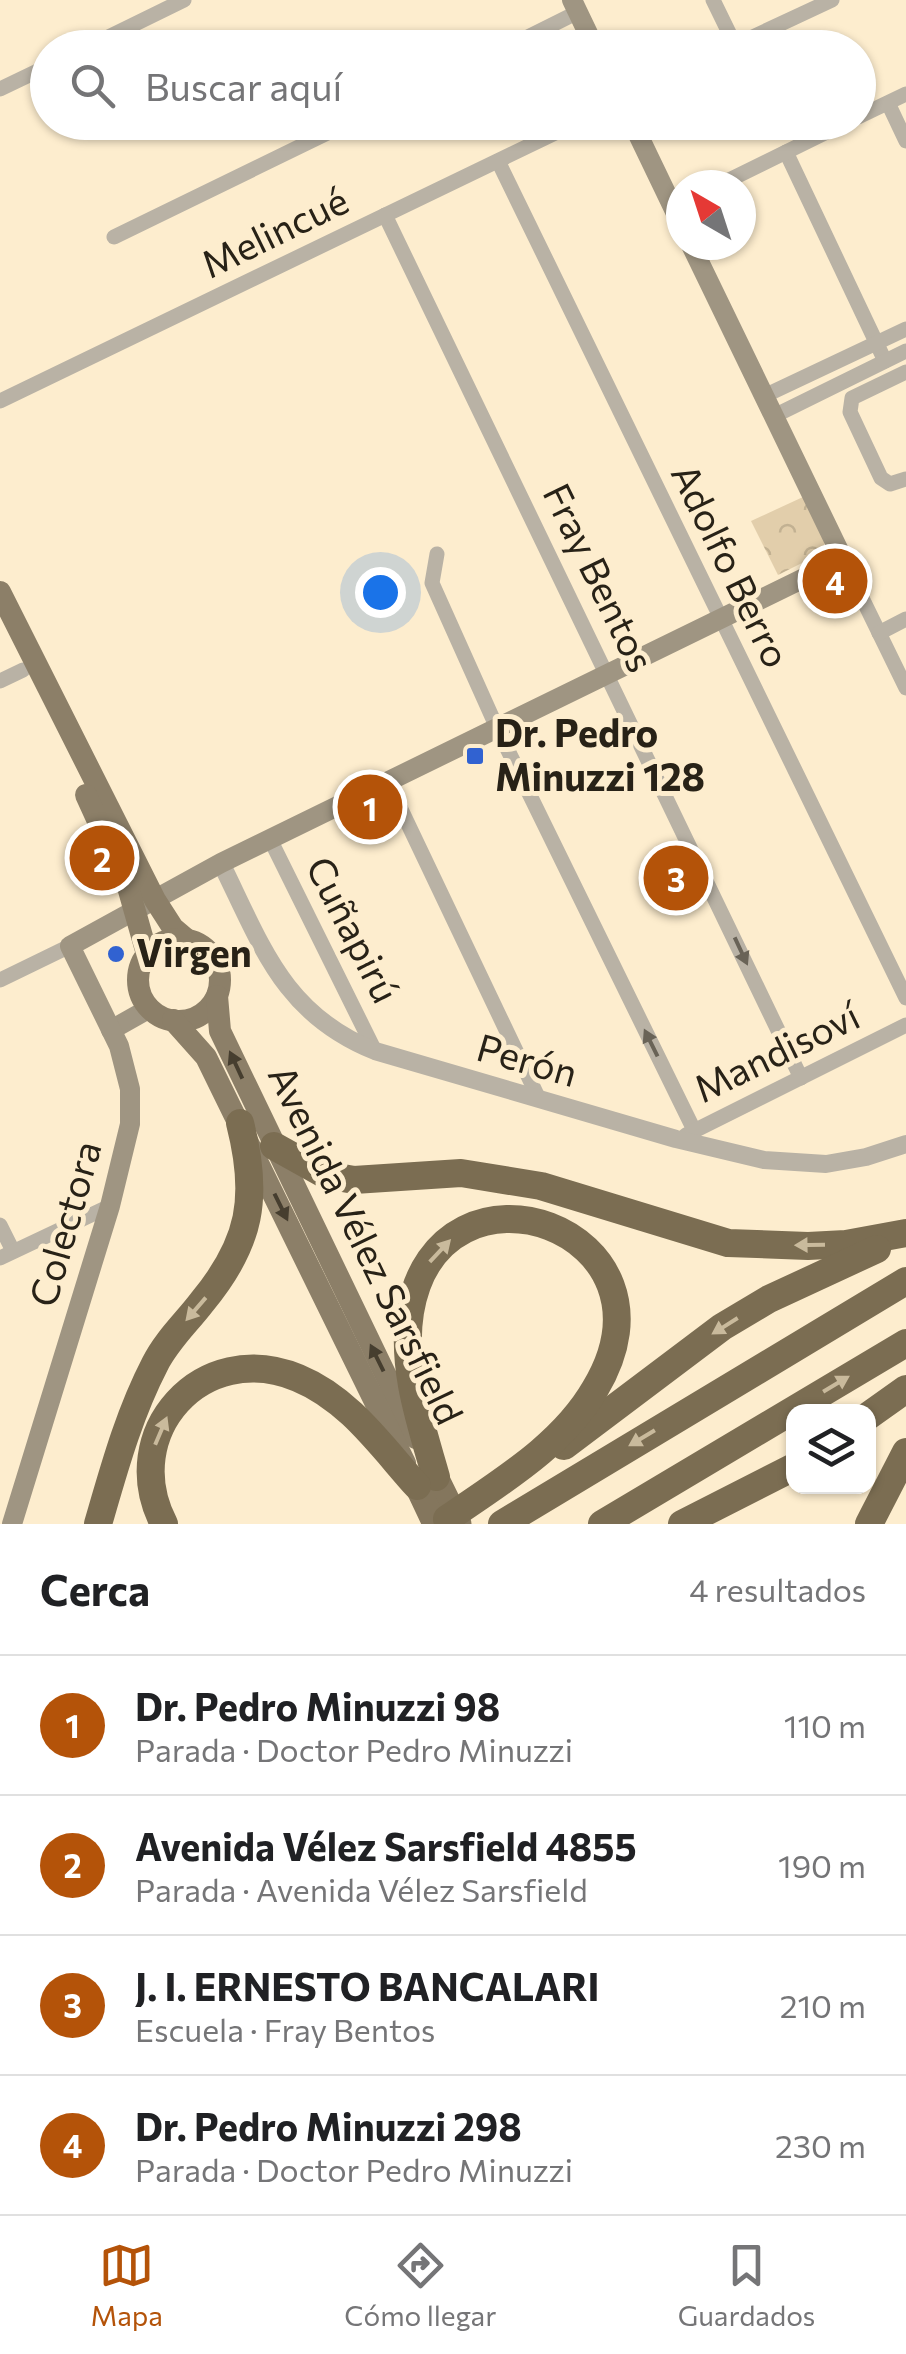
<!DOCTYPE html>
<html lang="es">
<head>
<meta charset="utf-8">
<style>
	:root { --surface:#fff; --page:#f2f2f2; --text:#202124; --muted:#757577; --line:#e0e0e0; --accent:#b45309 }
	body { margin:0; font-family:Commissioner,sans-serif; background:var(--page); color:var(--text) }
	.controls { position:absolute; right:30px; bottom:30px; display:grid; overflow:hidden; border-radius:20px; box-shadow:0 2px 8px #0004 }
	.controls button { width:90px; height:90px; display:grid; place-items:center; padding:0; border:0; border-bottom:2px solid var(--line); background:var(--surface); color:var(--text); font:50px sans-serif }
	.compass { position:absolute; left:666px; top:170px; width:90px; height:90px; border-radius:50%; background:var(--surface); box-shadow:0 2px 8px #0004; rotate:321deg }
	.you { position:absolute; left:380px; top:592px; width:35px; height:35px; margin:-25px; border:8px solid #fff; border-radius:50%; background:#1a73e8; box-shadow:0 0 0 15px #1a73e833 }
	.badge { display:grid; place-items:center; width:65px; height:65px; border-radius:50%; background:var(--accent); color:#fff; font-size:32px; font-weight:700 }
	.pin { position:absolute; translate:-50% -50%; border:5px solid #fff; box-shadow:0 2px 10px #0006 }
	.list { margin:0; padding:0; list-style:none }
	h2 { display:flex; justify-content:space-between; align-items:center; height:130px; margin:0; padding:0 40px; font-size:42px }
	h2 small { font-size:32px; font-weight:400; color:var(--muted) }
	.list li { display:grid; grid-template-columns:65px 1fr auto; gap:30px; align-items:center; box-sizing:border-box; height:140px; padding:0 40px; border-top:2px solid var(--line) }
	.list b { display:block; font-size:38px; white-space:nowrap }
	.list p { margin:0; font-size:32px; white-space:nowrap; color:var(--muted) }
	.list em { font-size:32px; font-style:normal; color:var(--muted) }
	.icon { flex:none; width:55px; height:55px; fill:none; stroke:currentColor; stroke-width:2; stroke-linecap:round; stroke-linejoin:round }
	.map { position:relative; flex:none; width:906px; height:1524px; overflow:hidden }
	.search { position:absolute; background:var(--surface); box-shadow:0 2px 8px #0004; left:30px; right:30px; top:30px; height:110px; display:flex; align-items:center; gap:25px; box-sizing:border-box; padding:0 35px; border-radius:55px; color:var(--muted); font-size:38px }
	.sheet { height:690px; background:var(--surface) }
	nav { display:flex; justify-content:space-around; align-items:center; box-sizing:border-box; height:140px; border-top:2px solid var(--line); background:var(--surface); font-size:28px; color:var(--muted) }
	nav a { display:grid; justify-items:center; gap:5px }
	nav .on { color:var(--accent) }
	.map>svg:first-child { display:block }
</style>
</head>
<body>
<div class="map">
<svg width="906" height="1524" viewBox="0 0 906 1524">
	<defs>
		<pattern id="park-crowns" width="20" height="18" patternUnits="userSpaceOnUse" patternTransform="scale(2.5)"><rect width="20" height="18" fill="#e2ceab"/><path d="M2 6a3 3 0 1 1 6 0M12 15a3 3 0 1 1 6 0" fill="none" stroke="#c2b192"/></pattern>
	</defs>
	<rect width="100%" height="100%" fill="#fdedce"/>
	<path fill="url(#park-crowns)" d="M803,497L825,540L822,553L778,575L751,521Z"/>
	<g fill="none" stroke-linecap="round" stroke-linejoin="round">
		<g stroke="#b9b2a5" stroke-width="15">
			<path d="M713,0L735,45"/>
			<path d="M86,48L184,0"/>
			<path d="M506,48L578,12"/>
			<path d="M729,48L832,0"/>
			<path d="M0,89L48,66"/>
			<path d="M888,103L906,141"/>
			<path d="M858,117L906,94"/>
			<path d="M786,152L885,361"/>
			<path d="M498,161L906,998"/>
			<path d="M719,185L847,122"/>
			<path d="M385,215L801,1078"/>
			<path d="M114,237L350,122"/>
			<path d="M906,372L852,398L850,412L881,478L890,484L906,479"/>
			<path d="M764,396L906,329"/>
			<path d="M0,401L578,122"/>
			<path d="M774,416L906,351"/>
			<path d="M437,554L432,583L497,728L694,1130"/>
			<path d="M843,559L906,688"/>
			<path d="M879,633L906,619"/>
			<path d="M0,681L23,670"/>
			<path d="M388,782L538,1097"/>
			<path d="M270,839L375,1051"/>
			<path d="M0,980L70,946"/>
			<path d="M686,1135L906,1025"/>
			<path d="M0,1225L13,1251"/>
			<path d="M0,1258L110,1206"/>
		</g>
		<path stroke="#b9b2a5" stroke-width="18" d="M221,863C262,946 283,1014 375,1051L676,1139L764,1160L826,1164L866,1157L906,1144"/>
		<g stroke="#9f9582" stroke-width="20">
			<path d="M572,0L595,48"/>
			<path d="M632,122L681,224"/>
			<path d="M111,1030L150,1008"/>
			<path d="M12,1524L110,1206L130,1124V1089L119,1046L70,946L221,863L843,559L691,245"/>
		</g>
		<g stroke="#8c7f68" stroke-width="22">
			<path d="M0,592L155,900L173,928L186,939"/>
			<path d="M86,795L128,887L147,954"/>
			<circle cx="179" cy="980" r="41"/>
			<path d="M217,996L220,1031L416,1438"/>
			<path d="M173,1020L206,1057L405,1463"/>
		</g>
		<g stroke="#84765d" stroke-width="25">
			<path d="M436,1477L459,1524"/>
			<path d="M417,1486L435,1524"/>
		</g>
		<g stroke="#7b6d52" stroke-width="28">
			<path d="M274,1146L326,1175L354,1180L461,1173L541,1186L728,1243L808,1246L846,1244L906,1233"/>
			<path d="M868,1416L906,1389"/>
			<path d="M564,1446L722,1327L769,1299L877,1249"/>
			<path d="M436,1477C421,1424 401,1368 410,1312C439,1141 691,1229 595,1389C562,1446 500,1482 447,1519"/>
			<path d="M98,1524C114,1469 129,1414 155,1364C167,1340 186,1323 202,1302C251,1243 259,1197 240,1123"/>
			<path d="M164,1524C117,1433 202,1338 298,1378C349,1399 381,1446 417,1486"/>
			<path d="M502,1524L906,1281"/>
			<path d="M602,1524L906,1343"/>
			<path d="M682,1524L794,1467"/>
			<path d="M869,1524L906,1452"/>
		</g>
	</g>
	<defs><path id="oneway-solid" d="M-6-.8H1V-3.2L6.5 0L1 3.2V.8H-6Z" transform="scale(2.5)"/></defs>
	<g fill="#696357">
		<use href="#oneway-solid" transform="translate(741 951) rotate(65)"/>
		<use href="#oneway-solid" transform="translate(651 1043) rotate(-116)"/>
	</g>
	<g fill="#463e2f">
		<use href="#oneway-solid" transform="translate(236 1065) rotate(-115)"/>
		<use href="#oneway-solid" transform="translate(281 1207) rotate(64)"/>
		<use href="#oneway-solid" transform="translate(377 1358) rotate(-116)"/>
	</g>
	<g fill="#c9ba9c">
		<use href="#oneway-solid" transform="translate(810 1245) rotate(179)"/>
		<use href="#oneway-solid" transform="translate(440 1251) rotate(-47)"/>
		<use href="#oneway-solid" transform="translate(196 1309) rotate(131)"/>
		<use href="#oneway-solid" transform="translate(725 1326) rotate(148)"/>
		<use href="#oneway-solid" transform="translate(836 1384) rotate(-31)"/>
		<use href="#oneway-solid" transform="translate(161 1431) rotate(-67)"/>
		<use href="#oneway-solid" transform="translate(642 1438) rotate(149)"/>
	</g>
	<g fill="#3162d1" stroke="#fdedce" stroke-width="4">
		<rect x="465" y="746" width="20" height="20" rx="5"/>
		<circle cx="116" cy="954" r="10"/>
	</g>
	<g text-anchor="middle" stroke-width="10" stroke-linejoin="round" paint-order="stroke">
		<g font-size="38" fill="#282217" stroke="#fdedce">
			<text transform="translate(275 233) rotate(-26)" y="13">Melincué</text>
			<text transform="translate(730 566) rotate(64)" y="13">Adolfo Berro</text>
			<text transform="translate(598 578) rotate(64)" y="13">Fray Bentos</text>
			<text transform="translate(352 930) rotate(63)" y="13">Cuñapirú</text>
			<text transform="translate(777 1053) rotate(-26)" y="13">Mandisoví</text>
			<text transform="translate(527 1061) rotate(16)" y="13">Perón</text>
			<text transform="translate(66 1224) rotate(-74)" y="13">Colectora</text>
			<text transform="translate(365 1245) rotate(64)" y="13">Avenida Vélez Sarsfield</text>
		</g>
		<g font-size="38" font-weight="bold" fill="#282217" stroke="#fdedce" text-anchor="start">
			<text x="495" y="747">Dr. Pedro<tspan x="495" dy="44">Minuzzi 128</tspan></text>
			<text x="136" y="967">Virgen</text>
		</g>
	</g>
</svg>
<div class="controls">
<button><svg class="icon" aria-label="layers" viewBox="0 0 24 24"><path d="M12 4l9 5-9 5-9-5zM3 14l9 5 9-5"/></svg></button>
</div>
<svg class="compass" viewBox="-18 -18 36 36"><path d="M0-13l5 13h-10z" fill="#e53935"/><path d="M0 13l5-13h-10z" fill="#757577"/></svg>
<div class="you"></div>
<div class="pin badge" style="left:370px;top:807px">1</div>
<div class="pin badge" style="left:102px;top:858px">2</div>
<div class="pin badge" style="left:676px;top:878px">3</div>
<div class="pin badge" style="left:835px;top:581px">4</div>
<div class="search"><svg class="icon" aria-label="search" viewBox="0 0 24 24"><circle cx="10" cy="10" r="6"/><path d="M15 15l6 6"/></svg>Buscar aquí</div>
</div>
<section class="sheet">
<h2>Cerca<small>4 resultados</small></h2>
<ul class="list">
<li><span class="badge">1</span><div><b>Dr. Pedro Minuzzi 98</b><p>Parada · Doctor Pedro Minuzzi</p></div><em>110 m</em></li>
<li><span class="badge">2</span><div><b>Avenida Vélez Sarsfield 4855</b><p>Parada · Avenida Vélez Sarsfield</p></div><em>190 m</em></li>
<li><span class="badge">3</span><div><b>J. I. ERNESTO BANCALARI</b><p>Escuela · Fray Bentos</p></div><em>210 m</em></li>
<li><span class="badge">4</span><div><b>Dr. Pedro Minuzzi 298</b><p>Parada · Doctor Pedro Minuzzi</p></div><em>230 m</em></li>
</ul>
</section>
<nav>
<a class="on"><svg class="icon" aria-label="map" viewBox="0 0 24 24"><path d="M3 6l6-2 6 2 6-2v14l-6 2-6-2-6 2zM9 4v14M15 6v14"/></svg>Mapa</a>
<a><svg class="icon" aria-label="directions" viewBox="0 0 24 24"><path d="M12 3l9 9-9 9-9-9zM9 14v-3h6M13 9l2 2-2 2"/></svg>Cómo llegar</a>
<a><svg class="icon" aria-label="saved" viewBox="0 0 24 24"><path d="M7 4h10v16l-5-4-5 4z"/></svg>Guardados</a>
</nav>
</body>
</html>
